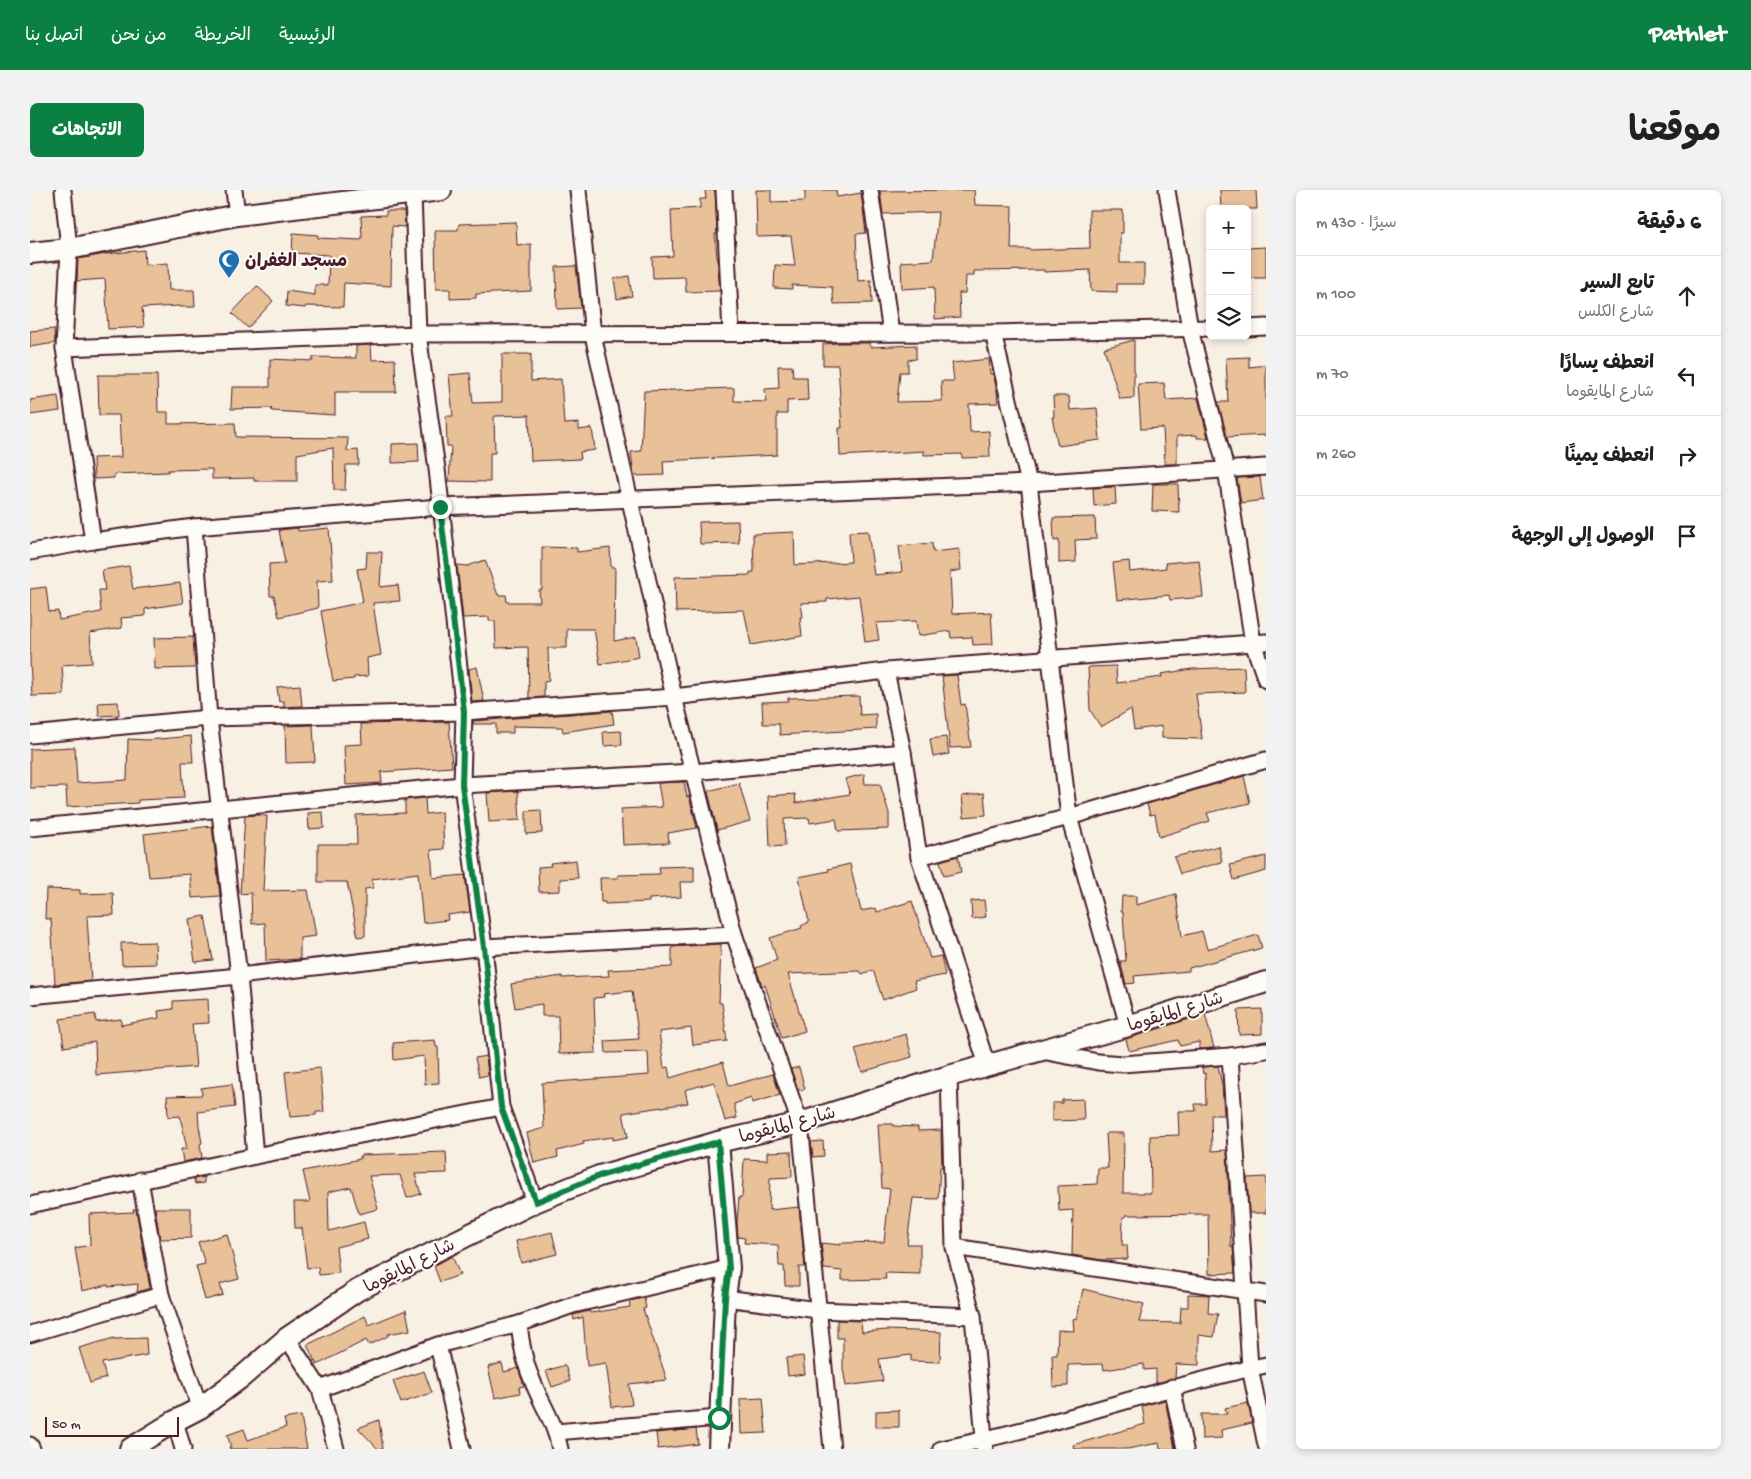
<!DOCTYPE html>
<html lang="ar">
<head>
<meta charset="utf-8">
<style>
	:root { --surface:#fff; --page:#f2f2f2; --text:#202124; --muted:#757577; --line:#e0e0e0; --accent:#0b8043 }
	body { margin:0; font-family:"Gochi Hand","Playpen Sans Arabic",sans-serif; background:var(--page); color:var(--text); direction:rtl }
	.controls { position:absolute; right:15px; top:15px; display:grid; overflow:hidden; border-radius:8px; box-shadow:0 2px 8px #0003 }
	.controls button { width:45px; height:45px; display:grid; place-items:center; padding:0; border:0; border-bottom:1px solid var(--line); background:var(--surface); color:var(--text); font:25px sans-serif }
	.scale { position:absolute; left:15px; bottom:12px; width:134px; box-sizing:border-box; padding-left:5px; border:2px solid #4a1f2b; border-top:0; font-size:14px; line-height:18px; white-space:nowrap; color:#4a1f2b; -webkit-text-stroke:4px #fdfcf7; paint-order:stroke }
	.stop { position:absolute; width:15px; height:15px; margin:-11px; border:4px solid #0b8043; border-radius:50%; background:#fff }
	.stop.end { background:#0b8043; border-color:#fff; box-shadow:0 1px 5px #0008 }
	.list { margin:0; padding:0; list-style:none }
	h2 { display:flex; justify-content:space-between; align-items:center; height:65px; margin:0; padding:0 20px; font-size:21px }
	h2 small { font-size:16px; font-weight:400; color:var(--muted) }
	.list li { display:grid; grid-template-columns:32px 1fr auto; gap:15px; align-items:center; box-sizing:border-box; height:80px; padding:0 20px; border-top:1px solid var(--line) }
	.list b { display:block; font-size:19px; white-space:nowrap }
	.list p { margin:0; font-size:16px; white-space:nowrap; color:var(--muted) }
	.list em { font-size:16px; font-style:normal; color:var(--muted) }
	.icon { flex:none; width:28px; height:28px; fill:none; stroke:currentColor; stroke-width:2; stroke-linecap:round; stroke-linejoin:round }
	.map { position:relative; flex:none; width:1236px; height:1259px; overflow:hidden; direction:ltr; border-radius:8px }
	header { display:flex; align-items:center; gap:30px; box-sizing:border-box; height:70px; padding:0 25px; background:var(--accent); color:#fff }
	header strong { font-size:24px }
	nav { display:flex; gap:28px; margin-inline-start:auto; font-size:18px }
	.intro { display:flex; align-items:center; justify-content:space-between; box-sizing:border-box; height:120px; padding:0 30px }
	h1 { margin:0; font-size:35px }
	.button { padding:12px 22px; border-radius:8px; background:var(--accent); color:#fff; font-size:18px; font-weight:700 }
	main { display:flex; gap:30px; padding:0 30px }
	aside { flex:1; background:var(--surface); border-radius:8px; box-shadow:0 2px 8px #0003 }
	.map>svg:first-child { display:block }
</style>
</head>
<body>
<header>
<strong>Pathlet</strong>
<nav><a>الرئيسية</a><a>الخريطة</a><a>من نحن</a><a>اتصل بنا</a></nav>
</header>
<div class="intro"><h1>موقعنا</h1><a class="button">الاتجاهات</a></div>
<main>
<aside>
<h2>6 دقيقة<small>سيرًا · 430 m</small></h2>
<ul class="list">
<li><svg class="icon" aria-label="ahead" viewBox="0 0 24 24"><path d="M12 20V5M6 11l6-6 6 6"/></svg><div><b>تابع السير</b><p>شارع الكلس</p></div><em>100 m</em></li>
<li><svg class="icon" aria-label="left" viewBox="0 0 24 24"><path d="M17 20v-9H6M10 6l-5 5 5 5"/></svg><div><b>انعطف يسارًا</b><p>شارع المايقوما</p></div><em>70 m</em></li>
<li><svg class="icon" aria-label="right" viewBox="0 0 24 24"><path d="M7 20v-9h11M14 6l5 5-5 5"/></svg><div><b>انعطف يمينًا</b></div><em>260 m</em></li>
<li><svg class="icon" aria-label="arrive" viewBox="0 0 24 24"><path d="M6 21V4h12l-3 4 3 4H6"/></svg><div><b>الوصول إلى الوجهة</b></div></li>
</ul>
</aside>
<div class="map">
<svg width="1236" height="1259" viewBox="0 0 1236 1259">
	<rect width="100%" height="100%" fill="#f9f0e4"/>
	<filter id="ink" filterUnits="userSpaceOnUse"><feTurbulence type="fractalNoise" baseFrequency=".02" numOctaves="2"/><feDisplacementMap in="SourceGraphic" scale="10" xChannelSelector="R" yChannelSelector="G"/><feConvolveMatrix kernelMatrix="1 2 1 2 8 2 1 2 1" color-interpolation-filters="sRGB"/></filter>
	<g filter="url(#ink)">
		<g fill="#e8c198" stroke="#4a1f2b">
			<path d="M675,0H685L687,44H685L690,101L656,102L655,87L623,88L622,67L643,66L641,20L670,18V9H676Z"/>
			<path d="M726,0H741V12L775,11V0H806L807,7L831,3L836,43L826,44L828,91L841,90L842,113L804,114L802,97L762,95V99L744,98L745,75L765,76L761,46L727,47Z"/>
			<path d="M944,0L945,15L982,16L981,59H999V60L1060,58L1059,20H1093V43H1090V73H1114V94H1087V102L1061,101L1060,80L1014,82V80L944,81V86H936L935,103H929L930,127L905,129L904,97L872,99L871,72L903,70L908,22L853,24L850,1Z"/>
			<path d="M1190,0H1226L1227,19H1191Z"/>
			<path d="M356,21H374L375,37L362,36L361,96L314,93L313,117L276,116L275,118L256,116L257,101L285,105V95H298L299,65L262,63L263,43L288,45V48L331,50L332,48L331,26L356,25Z"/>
			<path d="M486,32L487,55L501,54V101L446,104V108L420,109V99H406L405,40H428L429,34Z"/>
			<path d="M1236,57V88H1217V58Z"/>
			<path d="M114,60L115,75L138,73L139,100H164L165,117H149V116L112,118L114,137L78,139L75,89L47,91L48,69L76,64Z"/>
			<path d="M546,76L551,118L527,119L526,77Z"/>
			<path d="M599,86L602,106L587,109L584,89Z"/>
			<path d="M227,96L243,111L218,138L202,123Z"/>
			<path d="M24,139L25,153L0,157V141Z"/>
			<path d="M1104,150V208L1090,209L1074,158Z"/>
			<path d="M809,153H840V157L886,155V169L878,170V182H870L867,212L912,211L911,191H924L922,173L959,169L960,184H963L967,201L968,213L939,214L940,242L959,241L960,267L932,268V264L894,265V261L810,266L809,238H812L808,175H793V154Z"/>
			<path d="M341,155L342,170L365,169L366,202H305V225L242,221L241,218L201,219L202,197H240V169L283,171V167L326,168V156Z"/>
			<path d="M472,164H501V191L531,189L534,234L549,233V240L562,238L565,260L550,262L551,269L501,271L499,225L466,226L464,227L465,263H460V292L419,291L421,256H417L416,226H423L419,185L440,183L443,213L472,212Z"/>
			<path d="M1219,167V177L1236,175V245L1197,247L1188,212H1198L1196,168Z"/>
			<path d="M748,176H762L763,187H777L778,210L757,211V224H747V265L633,271L634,285L604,286L601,262L611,261L614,201L704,198V211L736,212L735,199L749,198Z"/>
			<path d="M68,185H127L128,222H138V234L205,233L206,247L318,248L317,261L328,260L329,275H316L315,300H304L303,258L267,264V291H224V288L182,289V279L138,280V282L84,284V288L64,289L63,268L91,267L89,225H69Z"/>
			<path d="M1134,193L1136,210L1168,208L1178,248H1167V245L1147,246V274H1135L1133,238L1111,239L1108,194Z"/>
			<path d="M28,206L30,221L0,225V210Z"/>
			<path d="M1023,206H1039L1040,220L1067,218L1070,250L1028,256L1022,227H1024Z"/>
			<path d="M388,253L389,272L362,273V254Z"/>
			<path d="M1230,287L1233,310L1211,313L1207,288Z"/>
			<path d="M1123,294H1148L1149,322L1122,321Z"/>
			<path d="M1085,297L1086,314L1064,316L1063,298Z"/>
			<path d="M1065,327L1066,349L1045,350L1046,372L1029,373V350L1024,351L1023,328Z"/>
			<path d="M708,331L709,353L670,354L669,332Z"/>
			<path d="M268,338V341L299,338L303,390L287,391L288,418L249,427L244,406H240L239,374L255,373L249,340Z"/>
			<path d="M838,341L844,385L872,382L869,356L902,353L903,362L929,359L931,380L920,382L922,424L961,422L963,454L943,455L942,447L921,448L920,441L888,446L886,431L846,433L849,450L835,452L829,406L797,409V412L771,413L773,427H770L772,446L721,455L714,420L646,422L645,387L720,385V382H724L723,344L764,342L765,375L821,372L819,342Z"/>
			<path d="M512,357L547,358V362L580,358L581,377H585L584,451L606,447L609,467L570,474L564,439H537V458H518L519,491L514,492V507L499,508L498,457L466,458L465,431H459V427L433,428L427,375L438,376L455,370L468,405H476L477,412H510L509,400H512Z"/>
			<path d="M337,362H352L350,397L368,395L370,411L343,413L351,465L337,468L338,486L324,487V489L303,491L291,421L333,412L327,379L336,378Z"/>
			<path d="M1169,370L1173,407L1140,410L1139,405L1087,410L1083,373L1099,371L1100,382L1136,378L1135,373Z"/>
			<path d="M99,376L103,399L150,393L153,413L115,419V426L91,428L92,438L60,443L62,473L32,475L34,505L2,506L0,470V399L16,397L19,422L28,421L29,430L71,422L69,400H75L72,380Z"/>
			<path d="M163,447L165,478L125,479L124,448Z"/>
			<path d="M1086,476L1087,493L1132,487L1131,484L1162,479L1214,477L1215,502L1166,504L1172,549L1132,548V536L1104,540L1101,519L1071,537L1060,520L1058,477Z"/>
			<path d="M447,477L454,511L442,512L439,479Z"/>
			<path d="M927,485L931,515L935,514L941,557L920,558L912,486Z"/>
			<path d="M270,495L272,516L254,517V511L249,512L247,497Z"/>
			<path d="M829,506L830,525L846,524V539L750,545L749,534H733L732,512L758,511V508Z"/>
			<path d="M88,512L89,525L69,526L68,513Z"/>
			<path d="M582,521L584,534L533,542L532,537L483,536V543H466V534H443V531Z"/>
			<path d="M419,532L422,577L351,582L352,593L316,595L314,555L332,554L331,534Z"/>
			<path d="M283,535L285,572L256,573L255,536Z"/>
			<path d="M591,541L592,555L574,556L573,542Z"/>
			<path d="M161,546L163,572H152L154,608L108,610V613L37,617L36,597L0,598V559L45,557L47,593L97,590L98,549L118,550Z"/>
			<path d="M916,547L919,564L903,567L900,549Z"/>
			<path d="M834,584L835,594H850L859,623V639L808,641L806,629L780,633L779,628L754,629L755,656L740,657L738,606L765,604L766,613L820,604L815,589Z"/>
			<path d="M1214,586L1220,613L1177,623L1180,631L1129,647L1125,624L1120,625L1117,614Z"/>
			<path d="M654,592L657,607L659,606L667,638L638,643L639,653L593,655L591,619L632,617L628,593Z"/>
			<path d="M709,593L720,631L687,640L678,601Z"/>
			<path d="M488,601L490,630L459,632L457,603Z"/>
			<path d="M954,603L956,625L934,627L932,606Z"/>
			<path d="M395,608L396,624L412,622L414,659L401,660L403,688L435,685L440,722L417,725L418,730L393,733L388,683L342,689L343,698L335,699V746L328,747L317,692H288V654H327L326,625L375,623V610Z"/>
			<path d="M511,620L512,643L496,644V621Z"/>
			<path d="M293,622L294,638L279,639L278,623Z"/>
			<path d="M226,625L237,626L233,701L278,700L286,746L270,748V769L236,771L235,733L222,734L221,703L210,704L215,626Z"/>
			<path d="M182,636L190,706L162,708L160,684L119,687L114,644Z"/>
			<path d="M1189,656L1192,672L1150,684L1144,667Z"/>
			<path d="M928,666L931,682L914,686L910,671Z"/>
			<path d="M1236,666V681L1204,690L1200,675Z"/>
			<path d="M546,670L548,688L530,689V701L509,702L508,677L521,676L520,673Z"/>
			<path d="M820,674L831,721L846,718L847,722L882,711L900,768L911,766L915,785L884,791L886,798L853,810L843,780L832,784L830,781L758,784L775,841L752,848L735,795L732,796L726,778L747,770L740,748L772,738L771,736L779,732L769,687L799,681L798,679Z"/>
			<path d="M664,676V692H650L651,707L619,709V712L575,714V712H571L570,688H588V685L630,684L629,677Z"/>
			<path d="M16,699L50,700V704L83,703L84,725L57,726L61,791L25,794L21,729H15Z"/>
			<path d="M1146,704L1152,746L1172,741L1177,759L1228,745L1232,758L1159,778V781L1104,786L1105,793L1096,794L1090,771H1096L1093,722H1091L1092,706H1106V715Z"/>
			<path d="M954,710L956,727L942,729L941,711Z"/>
			<path d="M175,726L183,770L165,772L159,729Z"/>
			<path d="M125,752L126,774L92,775L91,753Z"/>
			<path d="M691,754L689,813H692L697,851L663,855L661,838L629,842L634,878L638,877L640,888L693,872L699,896L743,884L750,905L722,913L721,908L704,914L707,928L695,931L684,892L655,900L658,913L593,923L598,947L583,950V947L553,951L554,954L527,961L528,967L504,973L497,943L514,938L512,893L619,885L618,862L576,863L575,851L609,849L602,801L573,804L574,807L564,808L566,863L529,864L528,826H512V814L485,818L481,794L532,786V788L579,786L578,780L642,777V757Z"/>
			<path d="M178,809L179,833L162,834L166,877L66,885L65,852L34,857L30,829L65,824L66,832L91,829V835L129,828L128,821L143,819V811Z"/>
			<path d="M1232,819V844L1209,845L1208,820Z"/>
			<path d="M1175,824L1184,858L1169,859V852L1150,856L1148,850L1099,861L1096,849Z"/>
			<path d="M876,844L882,867L832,882L825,859Z"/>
			<path d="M405,850L406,857H408L409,893L395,894L394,866L364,870L363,853Z"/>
			<path d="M456,866L458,885L449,887L445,868Z"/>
			<path d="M1188,876L1192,895L1194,925H1181L1182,961L1197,960L1201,1057H1203L1205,1083L1179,1084L1178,1024L1096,1025V1027H1093L1092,1055H1097L1098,1069L1072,1070L1042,1065L1043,1020L1029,1021L1028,996L1067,994L1068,978H1078L1076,943H1094L1093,1003H1121L1120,946L1149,945L1148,921H1166L1165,914H1176L1175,883L1173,884L1172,877Z"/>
			<path d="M769,877L775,899L768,900L761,879Z"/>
			<path d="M290,878L294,922H286V925L260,927L255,882Z"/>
			<path d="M202,894L205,917L168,922L169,936L172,953L170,954L172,968L153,972L151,959H157L150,926L138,927L137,906L172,905L171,898Z"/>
			<path d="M1053,909L1054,930L1022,931V913H1032V910Z"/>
			<path d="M848,934H863V936L888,937V941L911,940L912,977H910L908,1009L883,1008L877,1054H890V1084L855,1083L856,1089L812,1090V1081L794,1079L791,1053L811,1055V1053L854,1052L860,999L852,998Z"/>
			<path d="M793,951L794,966L783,967L781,952Z"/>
			<path d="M761,961L762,987L740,988L739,1020L769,1017L775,1077H769V1096H755L754,1076H749L748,1055L714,1053L715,1048L708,1047L707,1032L709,1007H712L714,969L737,970V962Z"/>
			<path d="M416,962L417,983L385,984L391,1004L377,1008L370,985L339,986L348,1019L329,1024L321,997L298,1002L299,1041L334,1032L338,1049L306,1057L309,1083L289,1085L288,1077L277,1078L272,1038H265L264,1012H280L273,981L330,969V965Z"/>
			<path d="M174,987V993L165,994L164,989Z"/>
			<path d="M1236,987V1023H1219L1217,988Z"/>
			<path d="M125,1018H161V1048L130,1049Z"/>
			<path d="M103,1019H106L120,1098L107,1102L108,1094L78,1097V1095L52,1101L45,1058L60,1055L59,1024L104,1022Z"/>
			<path d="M522,1042L527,1064L491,1073L486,1051Z"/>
			<path d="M197,1044L209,1089L190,1094L193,1105L175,1110L166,1076L175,1074L168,1052Z"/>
			<path d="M422,1066L430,1085L410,1092L404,1076Z"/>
			<path d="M1053,1099L1114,1114L1109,1132L1150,1133L1151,1117H1158V1104L1179,1105L1178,1123L1188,1124L1184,1147L1169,1145V1175L1146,1174L1145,1188L1126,1193V1179L1114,1180V1174L1074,1180L1073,1174L1038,1175V1196L1023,1197L1022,1165H1027L1028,1140L1044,1141L1043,1129L1047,1128Z"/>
			<path d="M614,1108L616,1118L613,1119L637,1190L599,1194L602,1215L582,1217L576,1173L557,1176L553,1127L544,1130L543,1125L559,1121L560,1123L600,1117L599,1111Z"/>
			<path d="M376,1120L380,1140L358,1144V1146L339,1155L336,1150L287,1175L277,1155L335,1126L339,1135Z"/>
			<path d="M807,1130L831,1131L832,1142L857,1140L911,1142L910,1172L881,1171V1165L849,1169L853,1191L816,1196L813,1179V1148H807Z"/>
			<path d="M84,1148V1149L116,1148L117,1165L72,1173L76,1188L60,1193L49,1158Z"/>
			<path d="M773,1166L775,1184L758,1186L756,1168Z"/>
			<path d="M472,1173L474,1182L488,1178L494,1196L489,1197L490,1203L465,1208L458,1177Z"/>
			<path d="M535,1175L540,1191L522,1197L516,1181Z"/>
			<path d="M394,1181L402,1203L371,1213L363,1191Z"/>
			<path d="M733,1208L736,1243L711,1244L710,1209Z"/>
			<path d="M1135,1210L1145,1259H1130L1129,1253L1097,1259H1044L1043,1255L1115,1234L1112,1216Z"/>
			<path d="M1218,1213L1222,1233L1191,1240L1192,1248L1172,1249L1171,1224H1197L1195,1218Z"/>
			<path d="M869,1220V1237H846V1221Z"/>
			<path d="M271,1226L277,1259H200L199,1257L201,1256L197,1245L214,1239L218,1250L256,1237L254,1229Z"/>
			<path d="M349,1230L353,1259H348L328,1238Z"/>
			<path d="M666,1239L668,1254L628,1259L626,1243Z"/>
		</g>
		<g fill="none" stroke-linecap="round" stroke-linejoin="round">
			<g stroke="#4a1f2b" stroke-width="19">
				<g id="minor">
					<path d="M33,0L39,59L34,158L63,351"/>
					<path d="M204,0L207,25"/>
					<path d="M548,0L563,145L644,507L704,744L770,933L802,1259"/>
					<path d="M694,0L701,143"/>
					<path d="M840,0L861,143"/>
					<path d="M1137,0L1160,139L1196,279L1223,453L1236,490"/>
					<path d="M383,4L388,144L407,279L434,522L432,595L454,757L471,917L505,1012"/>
					<path d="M1217,138L1236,137"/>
					<path d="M963,143L999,293L1039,627L1098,836"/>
					<path d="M34,158L388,144L963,143L1180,138"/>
					<path d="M164,337L179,528L209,786L225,966"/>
					<path d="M0,362L63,351L164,337L410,317L999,293L1236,277"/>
					<path d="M856,481L873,562L889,667L957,875"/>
					<path d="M0,545L179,528L434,522L644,507L856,481L1236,452"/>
					<path d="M0,638L432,595L663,582L873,562"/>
					<path d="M889,667L1039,627L1236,570"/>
					<path d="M0,806L209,786L454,757L704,744"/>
					<path d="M1012,861L1068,872L1092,874L1200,866L1236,860"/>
					<path d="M1200,866L1220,1178L1236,1255"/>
					<path d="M919,886L924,1057L943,1126L955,1259"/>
					<path d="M110,990L131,1105L170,1218"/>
					<path d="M0,1015L225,966L471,917"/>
					<path d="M924,1057L1236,1104"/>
					<path d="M695,1108L788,1120L943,1126"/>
					<path d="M489,1134C491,1152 494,1171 501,1187C510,1212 525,1232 530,1259"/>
					<path d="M0,1144L131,1105"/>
					<path d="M257,1148L290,1199L306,1259"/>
					<path d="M408,1155L432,1259"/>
					<path d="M1142,1197L1155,1259"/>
					<path d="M290,1199L408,1155L489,1134L543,1115L699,1078"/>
					<path d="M145,1231L153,1259"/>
					<path d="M526,1242L689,1228"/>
					<path d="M0,1255L2,1259"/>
					<path d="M911,1259C1021,1237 1126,1198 1236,1175"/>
				</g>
			</g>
			<g stroke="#4a1f2b" stroke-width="24">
				<g id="tertiary">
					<path d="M0,63L39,59L207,25L411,0"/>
					<path d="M688,952L699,1078L695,1108L689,1259"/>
					<path d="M100,1259L145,1231L170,1218L213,1186L257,1148L328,1100L505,1012L569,986L688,952L770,933L919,886L1098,836L1236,792"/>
				</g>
			</g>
			<use href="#minor" stroke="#fdfcf7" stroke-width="15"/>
			<use href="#tertiary" stroke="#fdfcf7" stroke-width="20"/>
		</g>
	</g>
	<g fill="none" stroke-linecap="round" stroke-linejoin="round" filter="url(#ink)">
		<path stroke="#0b8043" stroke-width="6" d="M410,317L434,522L432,595L454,757L471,917L506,1012L569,986L688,952L699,1078L695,1108L689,1228"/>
	</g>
	<defs>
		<g id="mosque-pin" transform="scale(1.125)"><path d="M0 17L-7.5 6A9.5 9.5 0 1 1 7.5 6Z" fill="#1f6fb2" stroke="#fdfcf7"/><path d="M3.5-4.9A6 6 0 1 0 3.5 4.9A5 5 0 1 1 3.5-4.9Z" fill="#fff"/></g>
	</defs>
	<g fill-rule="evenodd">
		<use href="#mosque-pin" x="199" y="70"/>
	</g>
	<g text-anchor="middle" stroke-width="4" stroke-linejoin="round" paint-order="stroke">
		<g font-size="18" font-weight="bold" fill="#4a1f2b" stroke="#fdfcf7" text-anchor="start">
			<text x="215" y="76">مسجد الغفران</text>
		</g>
		<g font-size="18" fill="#4a1f2b" stroke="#fdfcf7">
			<text transform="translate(1145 821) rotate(-17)" y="6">شارع المايقوما</text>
			<text transform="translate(757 934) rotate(-15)" y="6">شارع المايقوما</text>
			<text transform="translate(379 1075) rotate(-27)" y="6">شارع المايقوما</text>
		</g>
	</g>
</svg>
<div class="controls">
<button>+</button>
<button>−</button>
<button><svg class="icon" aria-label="layers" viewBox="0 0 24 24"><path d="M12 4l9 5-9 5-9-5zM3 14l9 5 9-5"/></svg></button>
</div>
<div class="scale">50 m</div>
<div class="stop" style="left:689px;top:1228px"></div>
<div class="stop end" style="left:410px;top:317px"></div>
</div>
</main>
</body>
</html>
